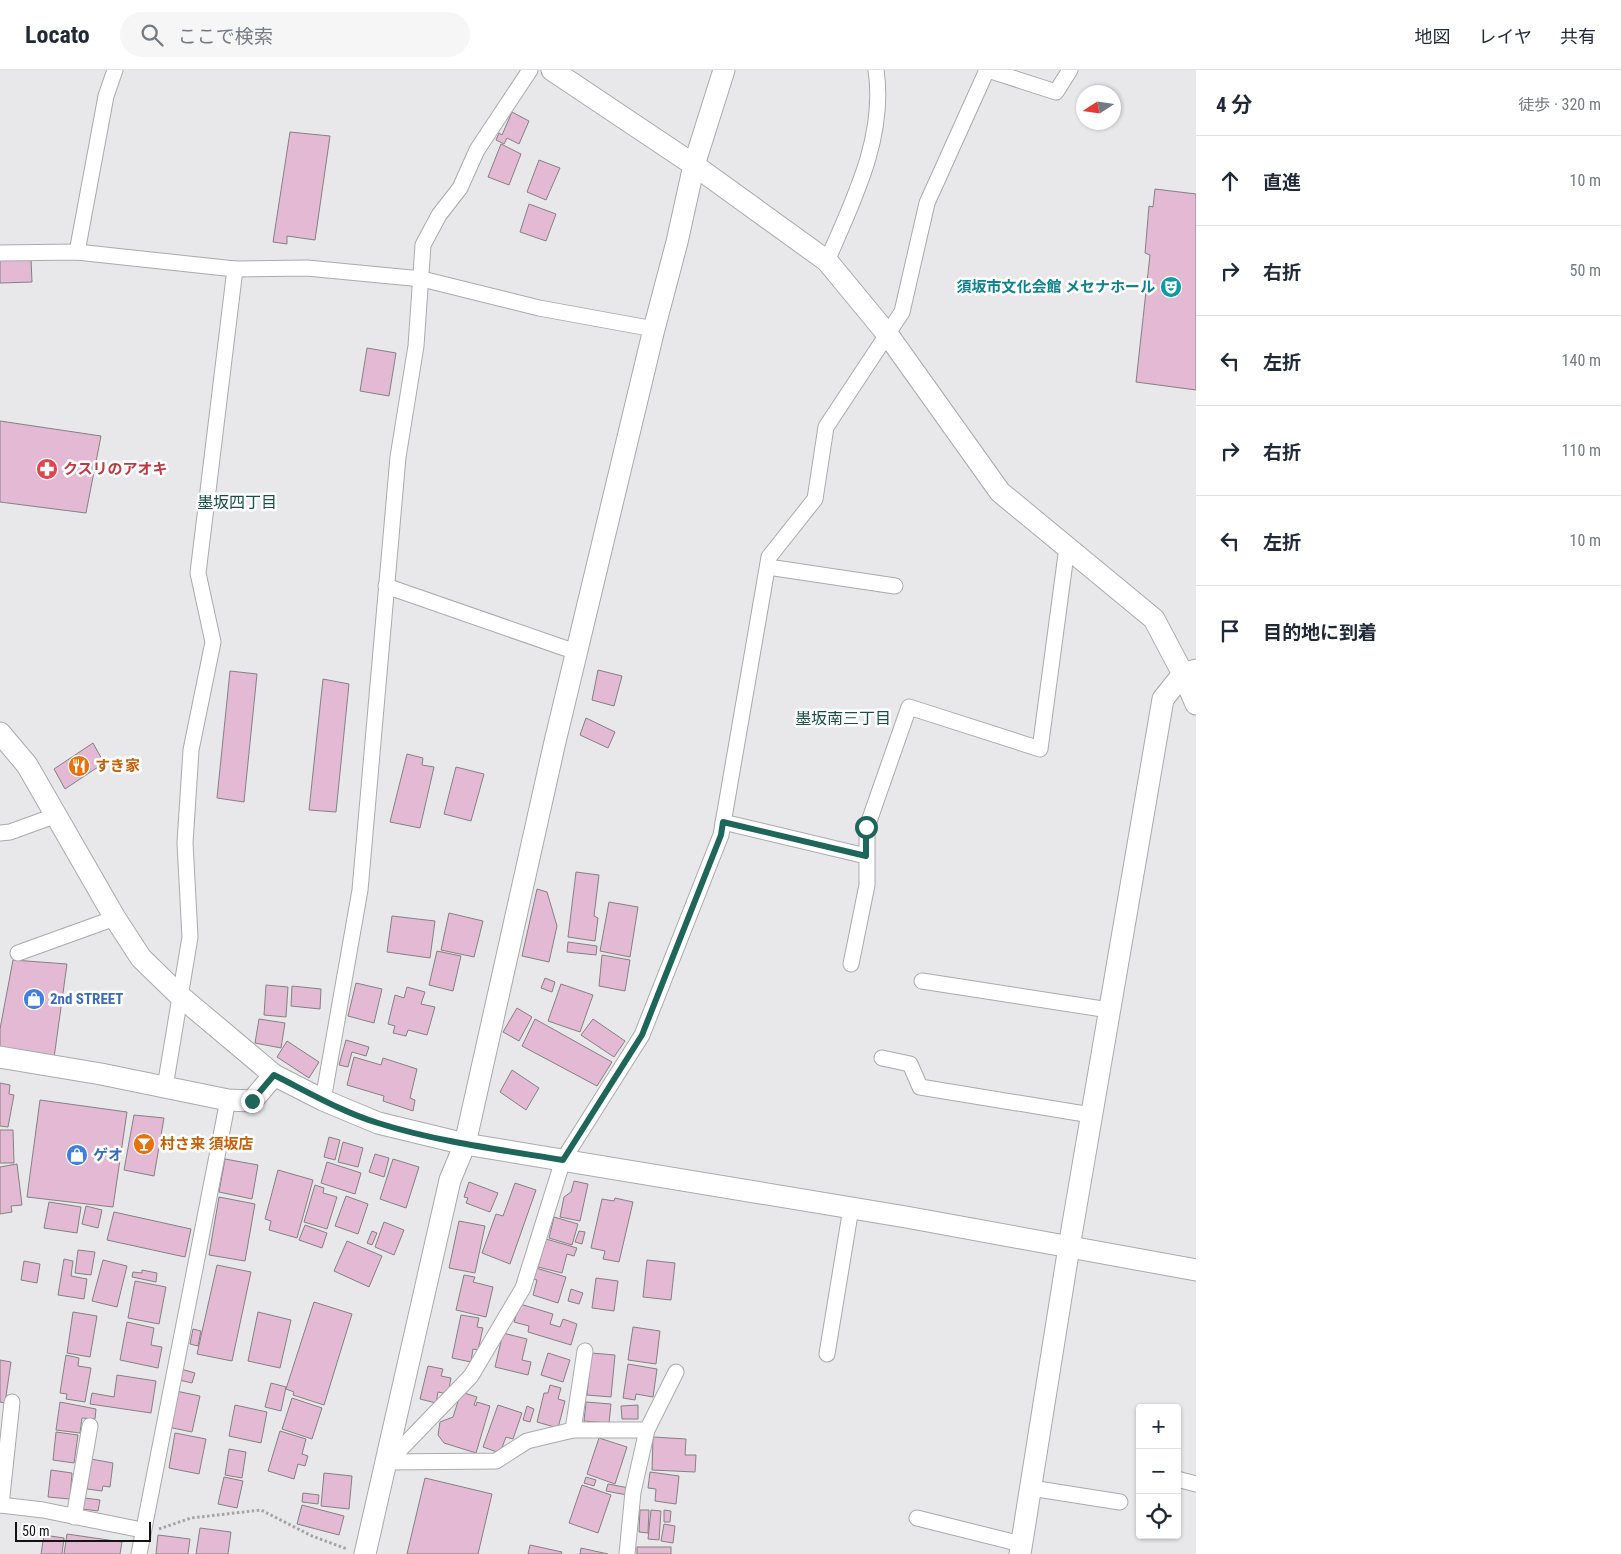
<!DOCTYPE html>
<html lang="ja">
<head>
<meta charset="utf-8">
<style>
	:root { --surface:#fff; --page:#f6f6f7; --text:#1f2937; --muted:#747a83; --line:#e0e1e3 }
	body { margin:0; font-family:"Roboto Condensed","Noto Sans JP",sans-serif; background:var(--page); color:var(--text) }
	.controls { position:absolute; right:15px; bottom:15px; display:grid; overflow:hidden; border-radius:5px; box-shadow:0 1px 4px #0004 }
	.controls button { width:45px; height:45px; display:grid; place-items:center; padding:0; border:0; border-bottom:1px solid var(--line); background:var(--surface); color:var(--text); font:25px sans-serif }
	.compass { position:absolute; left:1076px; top:15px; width:45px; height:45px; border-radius:50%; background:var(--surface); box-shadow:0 1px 4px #0004; rotate:258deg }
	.scale { position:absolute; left:15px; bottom:12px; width:136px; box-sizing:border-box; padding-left:5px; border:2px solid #131314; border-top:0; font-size:14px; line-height:18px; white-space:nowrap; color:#131314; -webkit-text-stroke:4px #fff; paint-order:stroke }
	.stop { position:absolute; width:15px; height:15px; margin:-11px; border:4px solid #1e665a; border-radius:50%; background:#fff }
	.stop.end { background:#1e665a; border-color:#fff; box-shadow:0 1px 5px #0008 }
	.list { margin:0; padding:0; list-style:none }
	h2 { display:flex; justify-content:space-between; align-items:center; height:65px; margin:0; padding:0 20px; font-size:21px }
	h2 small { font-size:16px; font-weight:400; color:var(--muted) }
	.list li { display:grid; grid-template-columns:32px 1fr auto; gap:15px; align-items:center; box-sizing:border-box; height:90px; padding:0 20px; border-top:1px solid var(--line) }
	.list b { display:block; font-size:19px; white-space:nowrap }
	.list em { font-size:16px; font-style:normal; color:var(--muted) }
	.icon { flex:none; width:28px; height:28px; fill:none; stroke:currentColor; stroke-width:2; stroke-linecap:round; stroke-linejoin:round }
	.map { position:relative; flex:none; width:1196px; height:1484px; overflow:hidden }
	header { display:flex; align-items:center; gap:30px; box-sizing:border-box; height:70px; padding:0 25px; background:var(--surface); border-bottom:1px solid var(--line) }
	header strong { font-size:24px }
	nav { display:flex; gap:28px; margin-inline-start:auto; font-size:18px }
	.search { width:350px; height:45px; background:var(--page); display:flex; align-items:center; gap:12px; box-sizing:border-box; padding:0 18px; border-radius:28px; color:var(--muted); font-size:19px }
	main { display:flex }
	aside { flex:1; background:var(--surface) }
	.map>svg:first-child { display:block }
</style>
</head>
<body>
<header>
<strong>Locato</strong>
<div class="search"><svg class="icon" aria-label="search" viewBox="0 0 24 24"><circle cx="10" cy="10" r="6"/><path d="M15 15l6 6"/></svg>ここで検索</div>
<nav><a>地図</a><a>レイヤ</a><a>共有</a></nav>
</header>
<main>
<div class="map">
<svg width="1196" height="1484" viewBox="0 0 1196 1484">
	<rect width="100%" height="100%" fill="#e8e8eb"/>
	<g fill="#e3b9d3" stroke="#848182">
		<path d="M512,42L529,51L519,74L507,68L504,74L496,70L499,63L502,65Z"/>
		<path d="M290,62L330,66L315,170L287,166V174L273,172Z"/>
		<path d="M501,74L521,84L509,115L488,107Z"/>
		<path d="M539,90L560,98L546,130L527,122Z"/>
		<path d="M1155,119L1196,124V320L1136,312L1150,185L1145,183L1149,136L1153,137Z"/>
		<path d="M529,134L556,144L546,171L520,162Z"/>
		<path d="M31,189L32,212L0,213V190Z"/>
		<path d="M367,278L396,283L389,326L360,321Z"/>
		<path d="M0,351L101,366L86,443L0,432Z"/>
		<path d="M598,600L622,606L614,636L592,630Z"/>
		<path d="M230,601L257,604L244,732L217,728Z"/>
		<path d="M323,609L349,614L336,742L309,740Z"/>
		<path d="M586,648L615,662L608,678L580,665Z"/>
		<path d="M93,673L104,693L65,719L54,699Z"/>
		<path d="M407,684L423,688L422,695L434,697L420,758L390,752Z"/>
		<path d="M456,697L484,704L471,751L444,744Z"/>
		<path d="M576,802L599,805L594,846L598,848L595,871L568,867Z"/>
		<path d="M537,819L547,822L557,856L549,892L522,886Z"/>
		<path d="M609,832L638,837L630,887L600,881Z"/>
		<path d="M449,843L483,851L474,887L441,880Z"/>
		<path d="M392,846L435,851L430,888L387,882Z"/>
		<path d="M568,872L597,876L596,885L567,882Z"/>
		<path d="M437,881L461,886L453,921L429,915Z"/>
		<path d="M602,885L630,890L625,921L599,916Z"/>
		<path d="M13,890L67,894L54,988L0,981V959Z"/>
		<path d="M545,908L555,912L552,922L541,918Z"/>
		<path d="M356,913L382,919L374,953L348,946Z"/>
		<path d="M561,914L593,925L580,962L548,951Z"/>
		<path d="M266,915L288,917L286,947L264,945Z"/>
		<path d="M292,916L321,919L320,939L291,936Z"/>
		<path d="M407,917L425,922L421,934L435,937L427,965L408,960L406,966L393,963L395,956L388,954L395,925L404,928Z"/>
		<path d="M517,938L532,947L519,971L503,962Z"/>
		<path d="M259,949L285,953L281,978L255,973Z"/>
		<path d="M535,949L612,992L597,1016L522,976Z"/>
		<path d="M593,949L625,971L614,987L581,965Z"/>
		<path d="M346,970L369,977L366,986L352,982L348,997L339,995Z"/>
		<path d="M287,971L319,992L309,1008L277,987Z"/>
		<path d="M354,987L381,995L383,988L417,999L410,1028L415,1030L413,1041L383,1031L384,1026L347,1015Z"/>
		<path d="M512,1000L539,1018L526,1040L500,1022Z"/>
		<path d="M0,1013L10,1015L9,1024L14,1025L8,1057L0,1056Z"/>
		<path d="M40,1030L127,1042L113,1137L27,1127Z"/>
		<path d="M134,1045L164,1048L154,1106L124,1100Z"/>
		<path d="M0,1060H13L14,1093H0Z"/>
		<path d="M329,1067L340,1070L335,1090L324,1087Z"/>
		<path d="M343,1072L363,1078L358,1097L338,1092Z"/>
		<path d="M375,1084L389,1088L384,1107L369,1102Z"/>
		<path d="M225,1089L258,1095L252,1129L219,1122Z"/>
		<path d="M393,1089L419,1097L406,1138L380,1129Z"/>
		<path d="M327,1092L361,1103L355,1124L321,1113Z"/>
		<path d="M17,1094L22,1135L11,1136L12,1142L0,1144V1097Z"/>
		<path d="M278,1100L313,1110L297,1168L269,1160L271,1151L265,1149Z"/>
		<path d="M574,1111L588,1114L580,1151L560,1147L564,1127L571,1122Z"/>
		<path d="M469,1112L498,1123L490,1142L466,1133L468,1128L464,1127Z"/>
		<path d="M515,1113L536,1120L510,1194L482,1183L496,1144L503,1146Z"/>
		<path d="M315,1115L324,1118L323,1123L337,1127L327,1159L304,1152Z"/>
		<path d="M346,1126L368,1134L358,1164L335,1156Z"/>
		<path d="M219,1127L255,1134L245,1191L209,1185Z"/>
		<path d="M615,1128L633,1132L619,1192L603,1189L605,1181L591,1178L602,1129L614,1131Z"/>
		<path d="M49,1132L81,1137L77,1163L44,1158Z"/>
		<path d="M86,1136L102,1140L98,1158L82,1154Z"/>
		<path d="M114,1142L191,1159L185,1187L107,1170Z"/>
		<path d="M554,1147L578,1154L572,1175L549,1168Z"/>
		<path d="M459,1151L485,1156L475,1203L449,1198Z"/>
		<path d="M384,1152L404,1160L394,1185L375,1177Z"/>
		<path d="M305,1155L327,1163L322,1178L299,1170Z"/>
		<path d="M372,1161L377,1163L372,1175L367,1173Z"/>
		<path d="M579,1161L585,1162L582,1174L575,1172Z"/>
		<path d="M546,1169L577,1178L574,1186L567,1184L562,1203L538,1197Z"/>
		<path d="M347,1171L382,1186L369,1217L334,1201Z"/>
		<path d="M78,1180L95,1182L91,1205L75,1203Z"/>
		<path d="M64,1189L73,1191L71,1206L87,1209L84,1229L58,1225Z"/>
		<path d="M103,1190L127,1196L117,1237L92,1231Z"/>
		<path d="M647,1190L675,1193L671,1230L643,1227Z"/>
		<path d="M24,1191L40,1194L37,1213L21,1210Z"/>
		<path d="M217,1195L251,1202L232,1291L197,1284Z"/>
		<path d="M536,1198L566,1207L558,1233L533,1225L537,1210L533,1209Z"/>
		<path d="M142,1200L157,1203L156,1212L132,1207L133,1202L142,1203Z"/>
		<path d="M464,1205L475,1207L473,1212L493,1217L486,1247L456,1240Z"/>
		<path d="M596,1208L618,1211L614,1241L592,1238Z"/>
		<path d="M135,1211L166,1217L159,1254L128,1248Z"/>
		<path d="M571,1219L583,1223L579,1234L568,1231Z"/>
		<path d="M314,1232L352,1244L324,1335L293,1325L294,1322L286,1319Z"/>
		<path d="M520,1234L553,1244L550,1254L560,1257L563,1249L577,1254L571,1275L528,1262L529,1256L514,1252Z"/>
		<path d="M73,1242L97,1246L90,1287L67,1283Z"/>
		<path d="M258,1242L291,1250L280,1298L248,1291Z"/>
		<path d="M461,1245L479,1248L477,1257L483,1258L478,1280L473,1279L471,1292L452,1288Z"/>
		<path d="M127,1252L154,1258L151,1275L162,1277L158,1298L120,1290Z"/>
		<path d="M633,1257L660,1261L656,1294L628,1290Z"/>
		<path d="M193,1259L201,1261L198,1276L190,1274Z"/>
		<path d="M503,1263L527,1269L522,1290L531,1292L528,1305L495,1297Z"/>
		<path d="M548,1283L570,1290L563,1312L541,1305Z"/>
		<path d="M591,1283L615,1285L611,1327L587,1325Z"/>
		<path d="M66,1285L79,1288L78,1296L91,1298L85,1332L66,1329L67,1324L60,1323Z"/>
		<path d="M0,1290L11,1292L5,1333L0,1332Z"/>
		<path d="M628,1294L657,1299L653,1327L636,1324L635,1330L623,1328Z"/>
		<path d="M428,1296L443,1299L441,1306L451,1308L448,1324L438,1322L436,1333L420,1329Z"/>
		<path d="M181,1299L195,1303L192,1313L179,1310Z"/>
		<path d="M117,1305L156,1311L151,1343L90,1334L92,1323L114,1327Z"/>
		<path d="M271,1313L286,1317L281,1341L265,1337Z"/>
		<path d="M550,1315L561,1318L558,1329L565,1331L558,1358L537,1352L544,1323H548Z"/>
		<path d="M176,1321L200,1326L192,1362L168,1357Z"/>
		<path d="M461,1322L477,1327L474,1335L476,1336L477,1332L490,1336L476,1383L444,1373L438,1365L440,1352L453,1347Z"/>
		<path d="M292,1328L322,1338L312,1369L282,1359Z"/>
		<path d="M60,1332L96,1339L95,1349L82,1348L80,1363L56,1360Z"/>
		<path d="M586,1332L611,1334L609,1353L584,1351Z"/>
		<path d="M235,1335L267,1342L261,1373L229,1366Z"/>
		<path d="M498,1335L522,1343L513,1369L506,1367L500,1383L483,1377Z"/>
		<path d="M638,1335V1349H622L621,1336Z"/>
		<path d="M527,1336L534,1339L530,1352L523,1350Z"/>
		<path d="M280,1361L306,1369L302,1384L308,1386L305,1396L298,1394L294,1409L268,1401Z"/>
		<path d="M56,1362L78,1365L74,1393L53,1390Z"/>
		<path d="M175,1363L206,1369L199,1404L169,1398Z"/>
		<path d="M653,1367L686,1369L685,1385H696L695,1402L652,1400Z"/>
		<path d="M599,1368L627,1377L615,1414L587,1404Z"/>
		<path d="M229,1379L246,1382L242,1408L225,1405Z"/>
		<path d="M91,1389L113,1393L110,1417L103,1416L102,1421L87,1419Z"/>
		<path d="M51,1400L72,1403L70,1429L48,1427Z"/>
		<path d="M650,1402L679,1406L676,1434L655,1431L656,1419L648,1418Z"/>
		<path d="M324,1403L352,1406L349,1439L321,1436Z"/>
		<path d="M224,1407L243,1411L237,1438L218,1434Z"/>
		<path d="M586,1407L596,1410L594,1416L584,1413Z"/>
		<path d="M425,1408L492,1424L478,1484H407Z"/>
		<path d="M608,1414L629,1418L627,1425L606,1421Z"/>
		<path d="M582,1415L611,1425L598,1463L569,1453Z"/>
		<path d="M303,1423L319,1425L318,1434L302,1432Z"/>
		<path d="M85,1428L100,1430L98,1441L83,1439Z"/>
		<path d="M302,1435L344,1446L339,1465L297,1454Z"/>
		<path d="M640,1440H649L648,1463L639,1462Z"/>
		<path d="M651,1440L661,1441L659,1470L648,1469Z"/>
		<path d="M664,1440L671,1441L670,1452H664Z"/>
		<path d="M664,1454L675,1456L673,1473L661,1471Z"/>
		<path d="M200,1458L231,1462L228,1484H196Z"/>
		<path d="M67,1464L122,1472L120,1484H64Z"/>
		<path d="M44,1465L64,1468L62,1484H41Z"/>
		<path d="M158,1465L190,1469L188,1484H156Z"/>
		<path d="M530,1475L562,1482L561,1484H528Z"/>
		<rect x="637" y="1477" width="34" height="7"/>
		<path d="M581,1478L608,1484H580Z"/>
	</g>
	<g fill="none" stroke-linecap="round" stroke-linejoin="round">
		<g stroke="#aaaaad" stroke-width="17">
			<g id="street">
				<path d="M988,0L1056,22L1070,0"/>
				<path d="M77,182L106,26L115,0"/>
				<path d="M0,183L77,182L235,199L307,198L422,209L539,238L654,259"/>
				<path d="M827,191C853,131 886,67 876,0"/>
				<path d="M768,497L895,516"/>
				<path d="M386,516L576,582"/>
				<path d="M723,752L866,786"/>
				<path d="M0,763L10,762L57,745"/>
				<path d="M18,883L115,848"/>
				<path d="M851,894L867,815V757L909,637L1040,679L1067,477"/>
				<path d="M922,911L1109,940"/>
				<path d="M882,988L910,994L920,1017L1091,1045"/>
				<path d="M165,1017L190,867L185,773L191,680L213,572L198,503L235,199"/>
				<path d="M323,1030L360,820L398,387L416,276L423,175L439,145L460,118L477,80L530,0"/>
				<path d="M827,1284L851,1138"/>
				<path d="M573,1360L585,1281"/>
				<path d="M388,1392L471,1306L523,1218L563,1090L642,965L721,765L769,487L815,429L826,357L902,242L927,133L987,0"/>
				<path d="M388,1392L496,1391L527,1371L573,1360H647"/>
				<path d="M1177,1409L1196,1414"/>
				<path d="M1031,1418L1120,1432"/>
				<path d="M0,1435L43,1440L142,1460"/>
				<path d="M1,1435L12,1332"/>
				<path d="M74,1447L90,1356"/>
				<path d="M917,1448L1021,1474"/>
				<path d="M139,1484L228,1030"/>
				<path d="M627,1484L633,1422L647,1360L676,1302"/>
			</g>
		</g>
		<g stroke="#aaaaad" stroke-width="23">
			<g id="secondary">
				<path d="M724,0L694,95L827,191L888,265L1000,422L1154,549L1183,604L1196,634"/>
				<path d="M0,663L27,695L115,848L141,888L180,926L274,1005"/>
				<path d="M0,987L101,1004L228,1030L252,1031L274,1005L323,1030L378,1053L465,1074L906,1147L1196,1200"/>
				<path d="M365,1484L450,1110L465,1074L554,676L654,259L677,172L694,95L552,0"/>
				<path d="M1020,1484L1069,1177L1163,629L1183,604L1196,600"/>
			</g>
		</g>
		<path stroke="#a4a4a6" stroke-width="3" stroke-dasharray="2.5 2.5" stroke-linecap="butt" d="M159,1459L191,1448L261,1440L312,1466L347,1479"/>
		<use href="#street" stroke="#fff" stroke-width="15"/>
		<use href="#secondary" stroke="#fff" stroke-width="21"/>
	</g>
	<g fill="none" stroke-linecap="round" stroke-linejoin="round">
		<path stroke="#1e665a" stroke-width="6" d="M252,1031L274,1005C308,1022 342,1042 378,1053C438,1072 502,1080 563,1090L642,965L721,765L723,752L866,786V757"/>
	</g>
	<defs>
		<g id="theatre-disc" transform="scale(1.125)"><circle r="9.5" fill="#0f9aa8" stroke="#fff"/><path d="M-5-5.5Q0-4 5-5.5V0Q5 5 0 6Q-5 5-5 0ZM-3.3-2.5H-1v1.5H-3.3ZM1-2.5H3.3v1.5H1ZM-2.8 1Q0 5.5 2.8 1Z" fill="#fff"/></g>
		<g id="pharmacy-disc" transform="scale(1.125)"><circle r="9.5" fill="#e0444e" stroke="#fff"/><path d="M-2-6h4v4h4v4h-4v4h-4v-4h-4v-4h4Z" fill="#fff"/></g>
		<g id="restaurant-disc" transform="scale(1.125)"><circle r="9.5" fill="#e8710a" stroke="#fff"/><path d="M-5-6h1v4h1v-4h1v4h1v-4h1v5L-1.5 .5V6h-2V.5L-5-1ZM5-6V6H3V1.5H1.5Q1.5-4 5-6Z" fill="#fff"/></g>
		<g id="shop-disc" transform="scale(1.125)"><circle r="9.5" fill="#3f7fe0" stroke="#fff"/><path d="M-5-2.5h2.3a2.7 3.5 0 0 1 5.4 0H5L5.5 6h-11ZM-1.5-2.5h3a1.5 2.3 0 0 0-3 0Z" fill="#fff"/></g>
		<g id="bar-disc" transform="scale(1.125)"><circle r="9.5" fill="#e8710a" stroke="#fff"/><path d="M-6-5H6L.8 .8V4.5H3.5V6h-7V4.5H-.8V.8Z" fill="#fff"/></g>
	</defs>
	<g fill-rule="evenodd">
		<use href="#theatre-disc" x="1171" y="217"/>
		<use href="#pharmacy-disc" x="47" y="399"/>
		<use href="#restaurant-disc" x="79" y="696"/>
		<use href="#shop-disc" x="34" y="929"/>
		<use href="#bar-disc" x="144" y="1074"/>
		<use href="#shop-disc" x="77" y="1085"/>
	</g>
	<g text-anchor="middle" stroke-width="5" stroke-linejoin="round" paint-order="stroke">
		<g font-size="15" font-weight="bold" fill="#0d838f" stroke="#fff" text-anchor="end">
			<text x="1155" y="222">須坂市文化会館 メセナホール</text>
		</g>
		<g font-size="15" font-weight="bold" fill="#be3a42" stroke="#fff" text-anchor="start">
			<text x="63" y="404">クスリのアオキ</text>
		</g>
		<g font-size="15" font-weight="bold" fill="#c56008" stroke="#fff" text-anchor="start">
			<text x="95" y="701">すき家</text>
			<text x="160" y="1079">村さ来 須坂店</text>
		</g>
		<g font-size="15" font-weight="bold" fill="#366cbe" stroke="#fff" text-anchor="start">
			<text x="50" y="934">2nd STREET</text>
			<text x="93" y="1090">ゲオ</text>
		</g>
		<g font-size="16" fill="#185047" stroke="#fff">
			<text x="237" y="438">墨坂四丁目</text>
			<text x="843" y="654">墨坂南三丁目</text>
		</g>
	</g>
</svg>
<div class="controls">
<button>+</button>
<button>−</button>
<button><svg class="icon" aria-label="locate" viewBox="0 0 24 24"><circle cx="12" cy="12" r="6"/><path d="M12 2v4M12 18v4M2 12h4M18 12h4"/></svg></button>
</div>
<svg class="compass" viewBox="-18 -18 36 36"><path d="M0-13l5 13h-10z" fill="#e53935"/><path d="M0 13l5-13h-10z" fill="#747a83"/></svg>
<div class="scale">50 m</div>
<div class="stop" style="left:866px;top:757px"></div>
<div class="stop end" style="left:252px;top:1031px"></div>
</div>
<aside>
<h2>4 分<small>徒歩 · 320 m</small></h2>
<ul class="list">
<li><svg class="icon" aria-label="ahead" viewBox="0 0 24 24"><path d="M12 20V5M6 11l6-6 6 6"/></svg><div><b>直進</b></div><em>10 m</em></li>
<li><svg class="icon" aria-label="right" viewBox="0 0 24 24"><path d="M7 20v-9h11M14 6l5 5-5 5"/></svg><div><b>右折</b></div><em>50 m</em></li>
<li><svg class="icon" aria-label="left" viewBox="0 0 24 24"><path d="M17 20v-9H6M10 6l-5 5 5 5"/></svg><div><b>左折</b></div><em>140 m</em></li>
<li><svg class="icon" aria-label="right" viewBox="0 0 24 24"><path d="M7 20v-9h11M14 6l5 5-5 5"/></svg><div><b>右折</b></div><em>110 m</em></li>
<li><svg class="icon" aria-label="left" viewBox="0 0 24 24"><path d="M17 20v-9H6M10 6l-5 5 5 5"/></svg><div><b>左折</b></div><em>10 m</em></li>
<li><svg class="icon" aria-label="arrive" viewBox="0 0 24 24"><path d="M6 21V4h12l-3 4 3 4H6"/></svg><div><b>目的地に到着</b></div></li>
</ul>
</aside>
</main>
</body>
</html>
